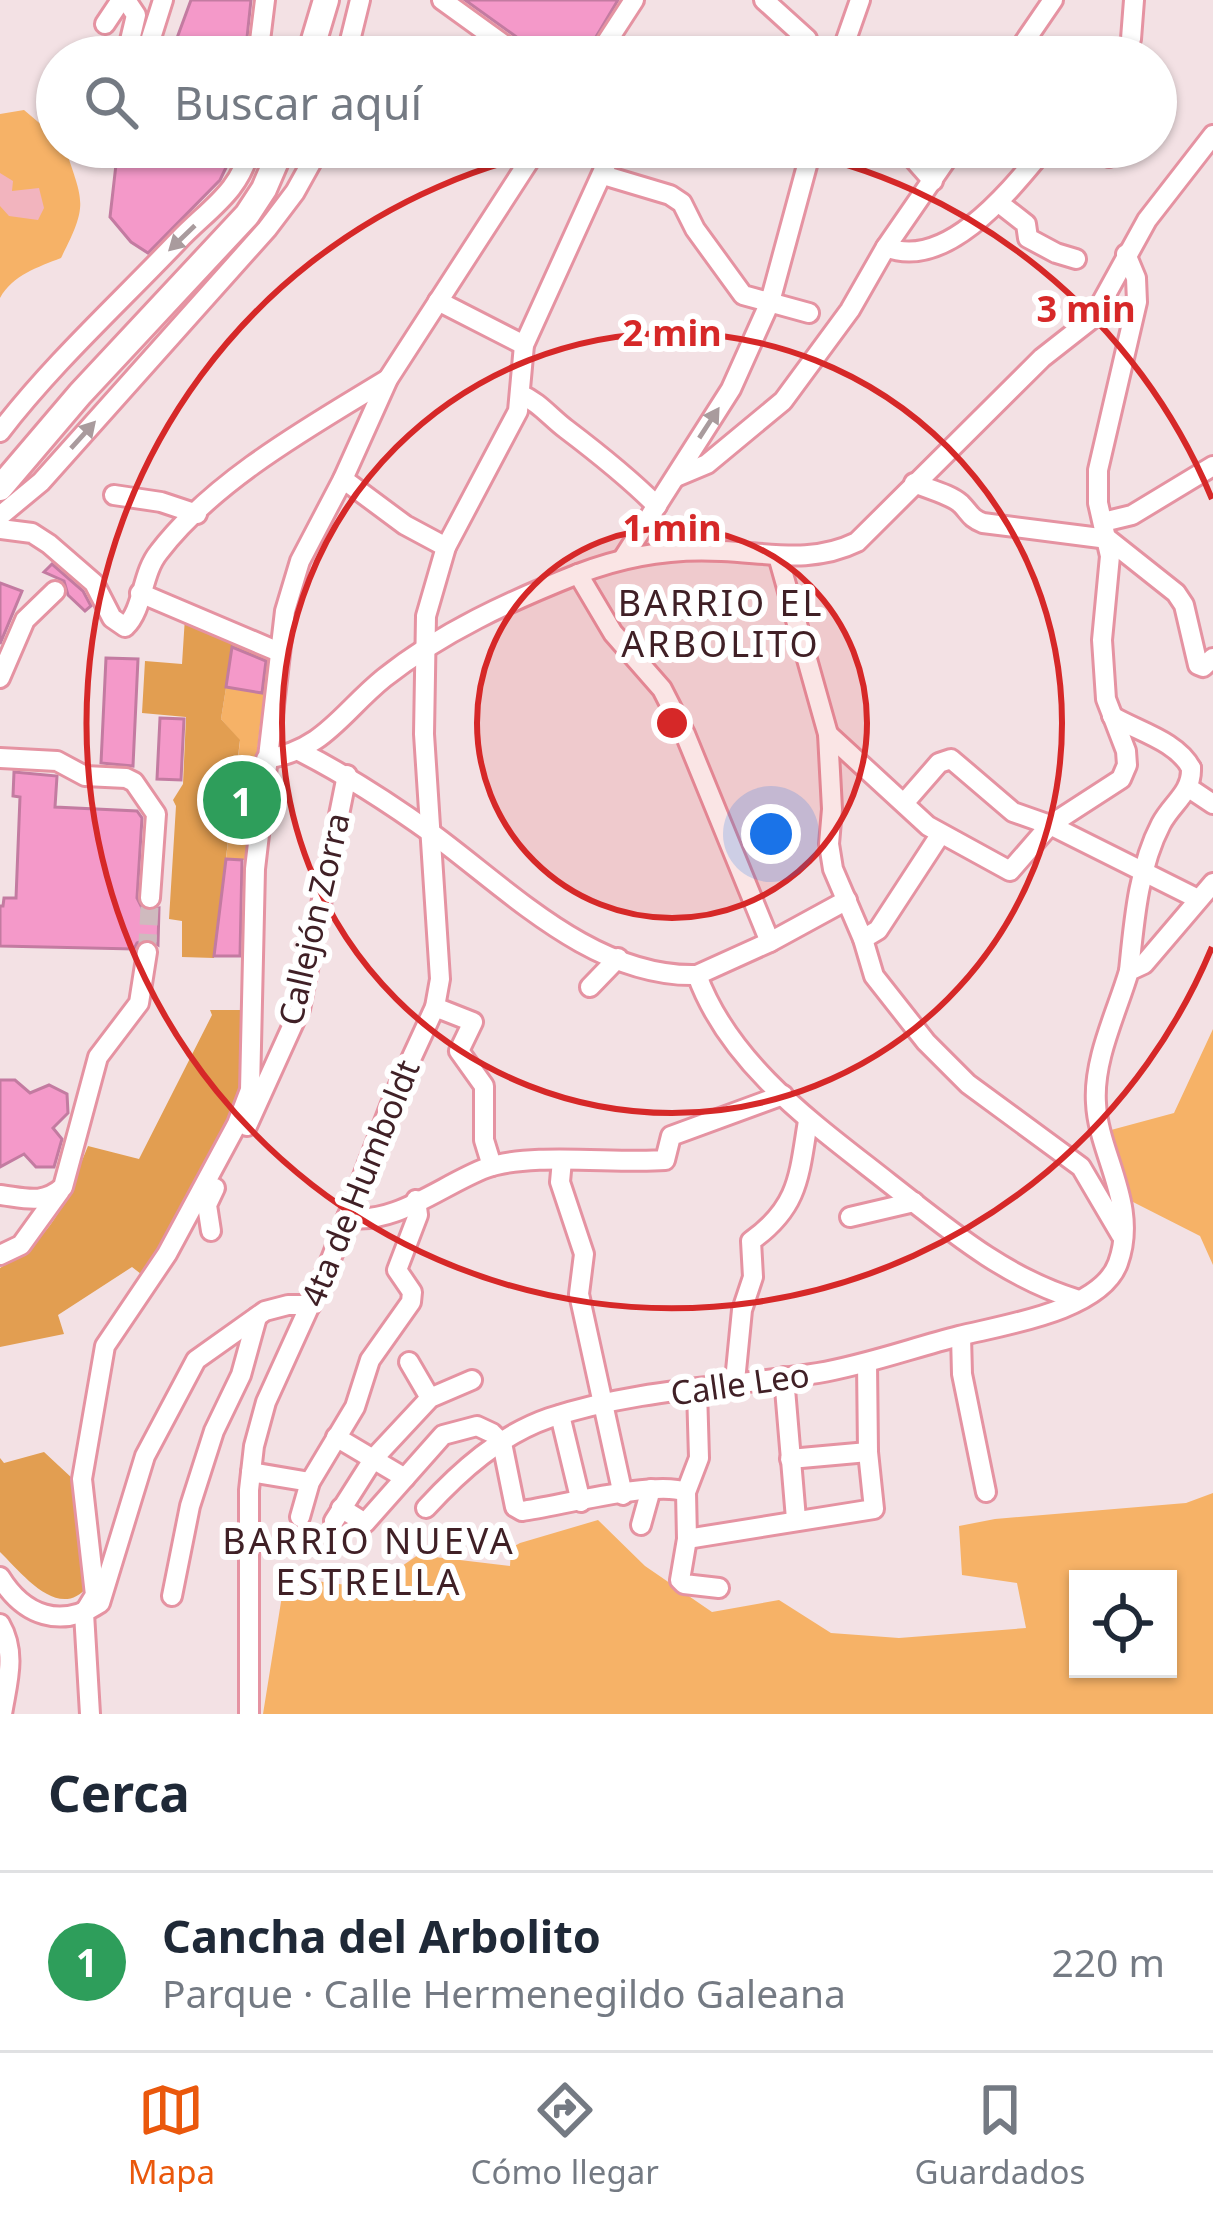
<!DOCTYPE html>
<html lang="es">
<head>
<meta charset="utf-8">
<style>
	:root { --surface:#fff; --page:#f2f2f3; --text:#1f2937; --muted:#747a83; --line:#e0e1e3; --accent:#ea580c }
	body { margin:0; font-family:"Noto Sans",sans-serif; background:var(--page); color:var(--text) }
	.controls { position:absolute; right:36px; bottom:36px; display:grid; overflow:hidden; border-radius:0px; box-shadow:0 3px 9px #0004 }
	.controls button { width:108px; height:108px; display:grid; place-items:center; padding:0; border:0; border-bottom:3px solid var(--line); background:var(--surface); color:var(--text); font:60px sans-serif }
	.you { position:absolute; left:771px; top:834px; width:42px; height:42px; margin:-30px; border:9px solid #fff; border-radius:50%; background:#1a73e8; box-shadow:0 0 0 18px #1a73e833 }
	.badge { display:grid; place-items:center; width:78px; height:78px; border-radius:50%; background:var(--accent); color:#fff; font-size:39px; font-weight:700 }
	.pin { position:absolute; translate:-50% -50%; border:6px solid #fff; box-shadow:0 3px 12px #0006 }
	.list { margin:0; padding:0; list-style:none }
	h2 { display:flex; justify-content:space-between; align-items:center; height:156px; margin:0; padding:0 48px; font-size:51px }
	h2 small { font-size:39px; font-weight:400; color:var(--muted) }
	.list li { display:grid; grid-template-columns:78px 1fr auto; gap:36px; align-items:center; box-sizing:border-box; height:180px; padding:0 48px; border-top:3px solid var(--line) }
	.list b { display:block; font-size:45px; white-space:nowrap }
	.list p { margin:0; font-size:39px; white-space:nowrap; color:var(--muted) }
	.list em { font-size:39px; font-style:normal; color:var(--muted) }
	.icon { flex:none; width:66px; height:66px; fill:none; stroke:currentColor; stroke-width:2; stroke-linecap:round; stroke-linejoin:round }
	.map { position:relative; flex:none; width:1213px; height:1714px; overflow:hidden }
	.search { position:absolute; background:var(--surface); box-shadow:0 3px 9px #0004; left:36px; right:36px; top:36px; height:132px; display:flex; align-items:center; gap:30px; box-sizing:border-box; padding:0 42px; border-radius:66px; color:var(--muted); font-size:45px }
	.sheet { height:336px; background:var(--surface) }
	nav { display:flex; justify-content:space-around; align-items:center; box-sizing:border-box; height:168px; border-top:3px solid var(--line); background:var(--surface); font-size:33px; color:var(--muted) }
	nav a { display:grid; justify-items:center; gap:6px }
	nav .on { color:var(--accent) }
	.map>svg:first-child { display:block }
</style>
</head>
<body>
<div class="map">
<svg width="1213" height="1714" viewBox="0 0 1213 1714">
	<rect width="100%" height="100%" fill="#f3e1e4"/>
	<g fill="#f6b267" fill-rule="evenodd">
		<path d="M24,110L57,138V147H65C83,203 89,203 61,258C38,267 13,275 0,298V114Z"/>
		<path d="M234,638L273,656L260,725L245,860L226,859L240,741L221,719Z"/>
		<path d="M1213,1029V1265L1200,1236L1133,1202L1111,1130L1174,1113Z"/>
		<path d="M1213,1493V1714H263L285,1577L370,1588L418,1555L510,1566L511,1548L520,1543L598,1520L645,1566L712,1612L779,1600L831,1633L899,1638L1026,1628L1017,1583L962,1575L959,1526L995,1519L1186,1503ZM1078,1579H1168V1669H1078Z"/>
	</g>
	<g fill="#e29e51">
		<path d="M185,617L234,638L221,719L240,740L214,958L182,957V921L169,919L176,806L173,800L183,784L186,717L142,713L145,661L182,664Z"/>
		<path d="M210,1010H245C244,1036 248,1069 241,1094C223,1158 176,1218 141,1274L132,1267L58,1315L64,1334L0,1347V1268C57,1234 64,1204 88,1146L139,1159L212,1015Z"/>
		<path d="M44,1452L73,1479L89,1569L88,1586C59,1623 21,1572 0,1552V1458L4,1463Z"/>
	</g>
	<path fill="#f2b4be" d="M0,173L13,181L12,191L39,188L44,208L38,220L9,216L0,206Z"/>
	<g fill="#f499c9" stroke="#c37ba1" stroke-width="3">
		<path d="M191,0H251L245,57H170Z"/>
		<path d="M465,0H618L584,57H534L529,46Z"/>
		<path d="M118,147H236L220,180L148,253L131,242L110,217Z"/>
		<path d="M52,564L83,591L91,606L85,611L68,595L64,581L44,572Z"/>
		<path d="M0,583L22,591L0,644Z"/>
		<path d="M232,647L266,661L262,693L226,687Z"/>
		<path d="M106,658L138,659L133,766L101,763Z"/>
		<path d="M160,718L184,719L181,780L157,779Z"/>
		<path d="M14,772L57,776L55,807L137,811L142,818L137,898L143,910L159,908L158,945L148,939L137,943L134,949L0,946V906H3L4,898H16L20,797L13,796Z"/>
		<path d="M226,859L242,860L240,956H214Z"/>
		<path d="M0,1080H15L30,1093L49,1085L67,1094L68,1113L53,1128L62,1139L54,1167H36L24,1154L0,1167Z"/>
	</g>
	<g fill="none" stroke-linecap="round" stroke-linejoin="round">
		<path stroke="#cfbabe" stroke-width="18" stroke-dasharray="18 9" stroke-linecap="butt" d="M147,952L150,898"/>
		<g stroke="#e593a2" stroke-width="24">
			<g id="minor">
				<path d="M442,0L521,57"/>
				<path d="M764,0L807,39"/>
				<path d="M105,24L121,0"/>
				<path d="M1131,39L1134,0"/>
				<path d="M126,57L136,15L126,0"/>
				<path d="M145,57L163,0"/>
				<path d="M258,57L265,0"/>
				<path d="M346,57L360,0"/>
				<path d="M597,57L634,0"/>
				<path d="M840,57L860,0"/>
				<path d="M1014,57L1053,0"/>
				<path d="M903,147L933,181"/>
				<path d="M1085,147L1109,157"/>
				<path d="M603,175L670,195L682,203L695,229L743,295L809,313"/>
				<path d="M999,203L1026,224L1028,238L1056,253L1076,259"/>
				<path d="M886,247C947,272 1012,188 1046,147"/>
				<path d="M438,301L524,345"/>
				<path d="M520,394C539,402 550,417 566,429C599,454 628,477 657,506"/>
				<path d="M0,432C52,364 119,303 178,241C207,210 241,192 250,147"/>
				<path d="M676,477L707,464L783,401L850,310L886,247L955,147"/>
				<path d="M343,479L405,525L446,547"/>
				<path d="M914,483C928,489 950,494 961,504C970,513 970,518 983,523L1108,539L1176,593L1184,605L1198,665L1203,667L1213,658"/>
				<path d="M114,495L161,502L197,514"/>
				<path d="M0,516L41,482L267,229L295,192L320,147"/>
				<path d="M1103,522L1132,515L1213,466"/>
				<path d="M0,529L32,533L49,544L94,583L112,618L125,627C144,609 141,574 159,552C214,480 311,426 388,379"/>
				<path d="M778,556L828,734L832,809L829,844L833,869L863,939L874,976L926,1042L968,1084L1081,1167L1121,1235"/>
				<path d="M624,557L731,389L770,302L812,147"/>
				<path d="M578,574L613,633L662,689L685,734L770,942"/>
				<path d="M140,593L279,652"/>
				<path d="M0,678L25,620L55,591"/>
				<path d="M1112,716C1137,731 1177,741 1191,768"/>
				<path d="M828,734L928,826L1010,871L1050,825L1121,779L1127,765L1126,751L1106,699L1102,640L1110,556L1098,503V470L1137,302L1136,278L1126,254"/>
				<path d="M301,752C348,776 391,804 434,835C511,892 595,978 697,975C730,1066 817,1126 889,1183C948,1229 1004,1277 1076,1299"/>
				<path d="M0,758L57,761L85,776L126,778L134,782L156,814L150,898"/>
				<path d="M266,759C324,750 342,712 384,678C442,632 510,601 578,574C624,556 672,548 722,551C770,553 812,564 857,542L1042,358L1093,318L1147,220L1213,135"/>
				<path d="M1189,788L1213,804"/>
				<path d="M905,802L939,763L951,759L1013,812L1050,825L1198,899"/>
				<path d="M863,939L878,930L940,835"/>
				<path d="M1129,971C1134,922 1138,868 1161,824C1172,803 1192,793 1191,768"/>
				<path d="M697,975L770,942L847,900"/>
				<path d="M590,987L618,958"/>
				<path d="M435,1007L473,1022L459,1051L484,1086V1140L492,1166"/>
				<path d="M247,1126L300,1009L347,775"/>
				<path d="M562,1160L560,1182L584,1254L579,1294L623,1495"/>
				<path d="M0,1195C25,1198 43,1205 63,1187L98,1057L139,1003L147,952"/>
				<path d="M347,1217C393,1227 443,1184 486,1168C532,1152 615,1164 665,1160L671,1136L783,1095"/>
				<path d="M850,1217L914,1202"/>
				<path d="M211,1231L207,1205L215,1188"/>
				<path d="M0,1255L21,1245L60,1191"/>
				<path d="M961,1336L962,1374L986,1492"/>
				<path d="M409,1362L430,1398"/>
				<path d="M784,1377L796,1519"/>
				<path d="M735,1381L742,1310L753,1277L751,1241C799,1207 799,1176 808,1121"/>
				<path d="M697,1390L699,1458L686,1492L687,1539L680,1580L684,1584L719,1588"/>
				<path d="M560,1415L581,1502"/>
				<path d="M336,1437L405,1478"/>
				<path d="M790,1459L868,1452"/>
				<path d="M251,1472L310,1482"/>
				<path d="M341,1508L365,1523L443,1435L477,1426L492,1433L502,1443L515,1507L522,1511C559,1506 655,1480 686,1492"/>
				<path d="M426,1508C460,1471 500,1435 549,1418C636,1389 729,1387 818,1373C866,1365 912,1348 959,1336C1003,1325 1101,1311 1118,1263C1139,1205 1098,1154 1096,1103C1093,1059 1117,1012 1129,971L1144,964L1213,883"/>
				<path d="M300,1517L310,1482L355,1407L370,1360L411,1302L412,1292L397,1270L418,1215L416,1200"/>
				<path d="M334,1521L374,1458L430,1398L472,1380"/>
				<path d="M641,1525L651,1489"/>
				<path d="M687,1539L874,1509L868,1452L867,1363"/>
				<path d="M0,1577C24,1616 61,1629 100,1603L145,1456L196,1360L265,1311L288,1305H311"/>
				<path d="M172,1596L190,1506L214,1431L241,1375L257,1317"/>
				<path d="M84,1613L95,1595L82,1479L105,1346L167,1254L237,1124L250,1090L255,869L285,611L300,561L343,479L388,379L538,147"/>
				<path d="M84,1613L90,1714"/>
				<path d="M0,1624C17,1653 7,1683 2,1714"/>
				<path d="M249,1714V1490L254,1446L266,1402L331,1259L394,1096L435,1007L440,979L424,734L426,616L446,547L518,411L524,345L614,147"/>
			</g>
		</g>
		<g stroke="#e593a2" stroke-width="30">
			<g id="major">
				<path d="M309,57L326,0"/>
				<path d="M0,488L80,394L247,215L264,189L282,147"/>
			</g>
		</g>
		<use href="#minor" stroke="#fff" stroke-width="18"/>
		<use href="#major" stroke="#fff" stroke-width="24"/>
	</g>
	<defs><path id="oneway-solid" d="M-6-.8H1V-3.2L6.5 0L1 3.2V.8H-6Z" transform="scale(3)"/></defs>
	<g fill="#a99b9d">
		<use href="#oneway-solid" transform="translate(182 238) rotate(136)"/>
		<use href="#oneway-solid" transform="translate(709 423) rotate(-57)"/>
		<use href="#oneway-solid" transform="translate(83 435) rotate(-48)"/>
	</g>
	<circle cx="672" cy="723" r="195" fill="#d62828" fill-opacity=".12"/>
	<g fill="none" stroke="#d62828" stroke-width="6">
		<circle cx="672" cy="723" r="195"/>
		<circle cx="672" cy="723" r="390"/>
		<path d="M1212 947A585 585 0 1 1 565 148M779 148A585 585 0 0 1 1212 499"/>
	</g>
	<g text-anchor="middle" stroke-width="12" stroke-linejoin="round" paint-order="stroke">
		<g font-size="33" fill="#402026" stroke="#fff">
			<text transform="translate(314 919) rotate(-77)" y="12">Callejón Zorra</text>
			<text transform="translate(360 1183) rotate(-68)" y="12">4ta de Humboldt</text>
			<text transform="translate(740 1384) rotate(-8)" y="12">Calle Leo</text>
		</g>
		<g font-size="36" letter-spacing="3" fill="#402026" stroke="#fff">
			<text x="721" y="616">BARRIO EL<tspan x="721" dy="41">ARBOLITO</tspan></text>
			<text x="369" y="1554">BARRIO NUEVA<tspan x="369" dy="41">ESTRELLA</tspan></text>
		</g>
	</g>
	<circle cx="672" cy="723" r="18" fill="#d62828" stroke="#fff" stroke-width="6"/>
	<g font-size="36" text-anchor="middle" font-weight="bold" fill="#d62828" stroke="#fff" stroke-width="12" stroke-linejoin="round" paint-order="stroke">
		<text x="1086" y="322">3 min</text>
		<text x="672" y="346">2 min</text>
		<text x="672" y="541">1 min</text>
	</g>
</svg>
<div class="controls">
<button><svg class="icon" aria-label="locate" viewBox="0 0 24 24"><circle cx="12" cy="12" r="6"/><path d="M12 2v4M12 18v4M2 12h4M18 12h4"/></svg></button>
</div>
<div class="you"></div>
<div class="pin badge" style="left:242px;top:800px;background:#2e9e5b">1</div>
<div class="search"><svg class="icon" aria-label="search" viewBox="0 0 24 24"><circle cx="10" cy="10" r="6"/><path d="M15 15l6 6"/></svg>Buscar aquí</div>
</div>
<section class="sheet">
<h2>Cerca<small></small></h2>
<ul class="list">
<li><span class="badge" style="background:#2e9e5b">1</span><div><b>Cancha del Arbolito</b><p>Parque · Calle Hermenegildo Galeana</p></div><em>220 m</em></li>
</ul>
</section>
<nav>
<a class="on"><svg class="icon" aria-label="map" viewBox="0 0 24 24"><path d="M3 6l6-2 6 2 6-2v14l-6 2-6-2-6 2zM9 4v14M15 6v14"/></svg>Mapa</a>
<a><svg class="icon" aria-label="directions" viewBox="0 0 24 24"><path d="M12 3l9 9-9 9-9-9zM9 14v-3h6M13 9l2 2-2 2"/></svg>Cómo llegar</a>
<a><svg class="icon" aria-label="saved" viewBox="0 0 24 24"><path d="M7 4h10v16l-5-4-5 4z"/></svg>Guardados</a>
</nav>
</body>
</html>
